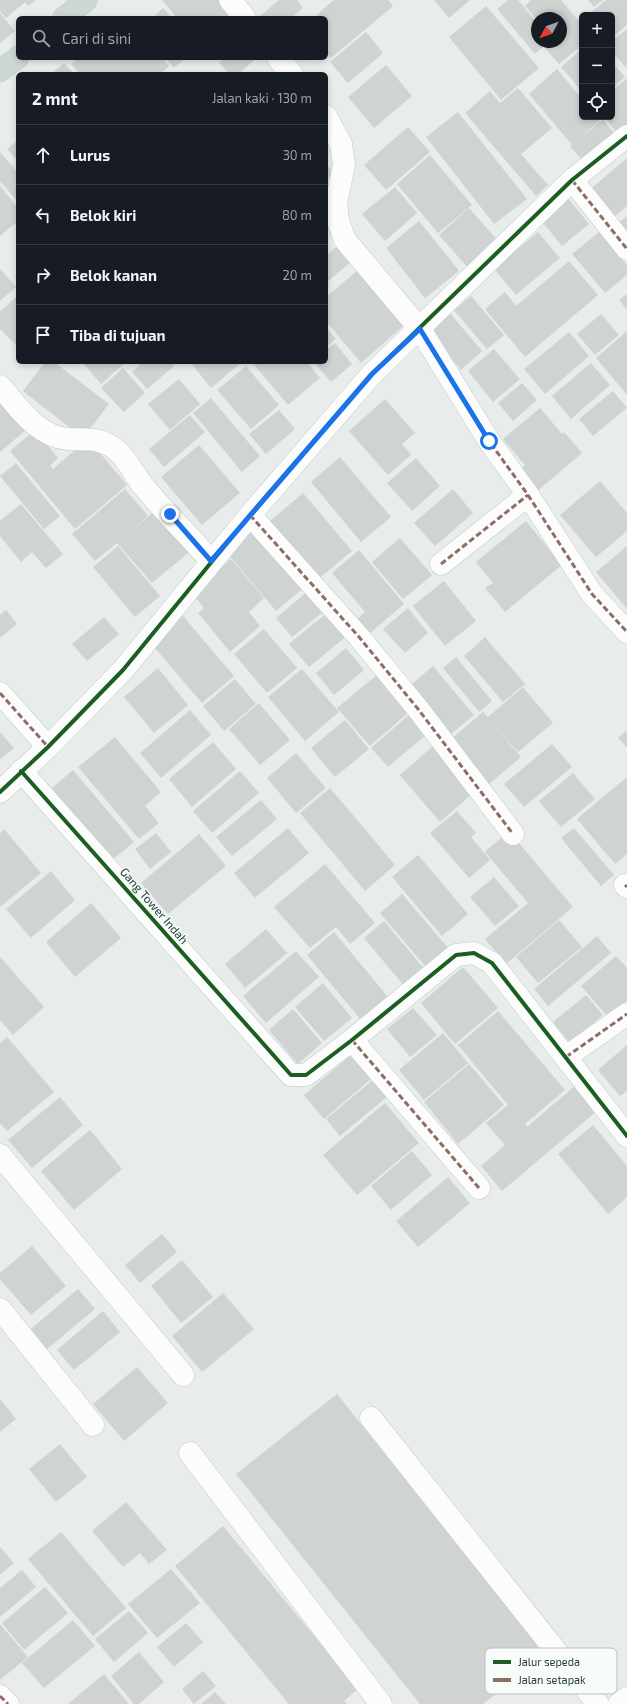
<!DOCTYPE html>
<html lang="id">
<head>
<meta charset="utf-8">
<style>
	:root { --surface:#171b24; --page:#20242c; --text:#f1f3f6; --muted:#9ea1a6; --line:#363941 }
	body { margin:0; font-family:"Exo 2",sans-serif; background:var(--page); color:var(--text) }
	.controls { position:absolute; right:12px; top:12px; display:grid; overflow:hidden; border-radius:6px; box-shadow:0 2px 6px #0003 }
	.controls button { width:36px; height:36px; display:grid; place-items:center; padding:0; border:0; border-bottom:1px solid var(--line); background:var(--surface); color:var(--text); font:20px sans-serif }
	.compass { position:absolute; left:531px; top:12px; width:36px; height:36px; border-radius:50%; background:var(--surface); box-shadow:0 2px 6px #0003; rotate:229deg }
	.stop { position:absolute; width:12px; height:12px; margin:-9px; border:3px solid #1a73e8; border-radius:50%; background:#fff }
	.stop.end { background:#1a73e8; border-color:#fff; box-shadow:0 1px 4px #0008 }
	.list { margin:0; padding:0; list-style:none }
	h2 { display:flex; justify-content:space-between; align-items:center; height:52px; margin:0; padding:0 16px; font-size:17px }
	h2 small { font-size:13px; font-weight:400; color:var(--muted) }
	.list li { display:grid; grid-template-columns:26px 1fr auto; gap:12px; align-items:center; box-sizing:border-box; height:60px; padding:0 16px; border-top:1px solid var(--line) }
	.list b { display:block; font-size:15px; white-space:nowrap }
	.list em { font-size:13px; font-style:normal; color:var(--muted) }
	.icon { flex:none; width:22px; height:22px; fill:none; stroke:currentColor; stroke-width:2; stroke-linecap:round; stroke-linejoin:round }
	.map { position:relative; flex:none; width:627px; height:1704px; overflow:hidden }
	.search { position:absolute; background:var(--surface); box-shadow:0 2px 6px #0003; left:16px; top:16px; width:312px; height:44px; display:flex; align-items:center; gap:10px; box-sizing:border-box; padding:0 14px; border-radius:6px; color:var(--muted); font-size:15px }
	.panel { position:absolute; background:var(--surface); box-shadow:0 2px 6px #0003; left:16px; top:72px; width:312px; height:292px; border-radius:6px }
	.map>svg:first-child { display:block }
</style>
</head>
<body>
<div class="map">
<svg width="627" height="1704" viewBox="0 0 627 1704">
	<rect width="100%" height="100%" fill="#e8edeb"/>
	<g fill="#cfd4d2">
		<path d="M0,0H36L28,6L25,2L6,18L0,11Z"/>
		<path d="M162,0H226L241,18H177Z"/>
		<path d="M279,0H297L303,8L291,18H260L259,17Z"/>
		<path d="M334,0H388L393,6L331,58L326,52V18H313Z"/>
		<path d="M434,0H470L449,18Z"/>
		<path d="M508,0H518L537,23V42H549L535,54L497,9Z"/>
		<path d="M531,0H561L578,20L582,16V45L559,64L545,48L551,42H561V18H537V20L525,6Z"/>
		<path d="M588,0H603L594,7Z"/>
		<path d="M606,0H627V25L612,38V15H588Z"/>
		<path d="M486,6L539,68L501,100L449,37Z"/>
		<path d="M163,8L172,18H152Z"/>
		<path d="M0,13L15,31L0,43Z"/>
		<path d="M627,29V69L612,51V41Z"/>
		<path d="M366,32L383,53L348,83L330,62Z"/>
		<path d="M582,49V91L561,67Z"/>
		<path d="M78,58H162L169,66L160,74H80L71,64Z"/>
		<path d="M165,58H186L174,68Z"/>
		<path d="M225,58H257L238,74H229L219,63Z"/>
		<path d="M612,62L625,77L612,88Z"/>
		<path d="M64,63L74,74H51Z"/>
		<path d="M386,65L412,96L374,128L348,97Z"/>
		<path d="M557,69L582,99V117H598L600,120L576,142L603,119L619,139L587,166L570,146L572,145L529,94Z"/>
		<path d="M627,78V125L617,133L604,117H612V91Z"/>
		<path d="M518,88L552,128L521,154L548,185L536,196L465,113L490,91L500,103Z"/>
		<path d="M458,112L527,199L494,224L426,137Z"/>
		<path d="M408,127L430,152L386,190L364,165Z"/>
		<path d="M18,140V161L7,149Z"/>
		<path d="M0,152L18,173V202L0,181Z"/>
		<path d="M430,155L472,205L438,233L397,184Z"/>
		<path d="M627,158V206L609,222L585,194Z"/>
		<path d="M326,164L334,173L326,180Z"/>
		<path d="M0,186L18,208V221L0,236Z"/>
		<path d="M395,187L417,213L385,241L362,214Z"/>
		<path d="M567,197L589,224L562,246L540,219Z"/>
		<path d="M469,208L499,242L469,269L439,235Z"/>
		<path d="M627,216V244L613,227Z"/>
		<path d="M419,221L459,271L425,298L386,248Z"/>
		<path d="M538,232L560,258L516,295L494,269Z"/>
		<path d="M599,232L627,265V275L605,293L572,254Z"/>
		<path d="M339,245L352,261L326,283V256Z"/>
		<path d="M569,261L598,295L525,357L485,309L505,292L516,306Z"/>
		<path d="M0,269L16,287L0,301Z"/>
		<path d="M357,271L403,326L361,363L326,321V297Z"/>
		<path d="M627,294V310L619,300Z"/>
		<path d="M18,295V343L16,345L0,329V312Z"/>
		<path d="M471,296L504,335L487,349L454,310Z"/>
		<path d="M449,312L482,351L461,370L428,330Z"/>
		<path d="M601,314L619,335L595,355L577,334Z"/>
		<path d="M326,328L336,339L326,347Z"/>
		<path d="M627,331V395L596,358Z"/>
		<path d="M569,332L589,356L545,394L524,369Z"/>
		<path d="M335,343L352,364L331,382L314,362H326V350Z"/>
		<path d="M494,349L520,379L493,402L468,371Z"/>
		<path d="M45,362H54L109,404L83,438L23,391Z"/>
		<path d="M82,362H126L101,384Z"/>
		<path d="M143,362H171L174,366L147,389L132,372Z"/>
		<path d="M190,362H242L211,388Z"/>
		<path d="M252,362H307L320,378L288,405Z"/>
		<path d="M591,363L610,385L571,419L552,396Z"/>
		<path d="M246,366L279,405L251,429L217,390Z"/>
		<path d="M123,368L145,393L124,412L101,388Z"/>
		<path d="M179,379L200,404L170,430L148,404Z"/>
		<path d="M522,383L537,400L513,421L498,403Z"/>
		<path d="M613,391L627,408L593,436L579,419Z"/>
		<path d="M211,398L260,456L242,472L193,413Z"/>
		<path d="M385,399L415,433L402,444L411,455L388,475L349,431Z"/>
		<path d="M0,401L27,429L0,452Z"/>
		<path d="M540,408L562,434L564,432L582,453L535,493L517,472L525,465L503,439Z"/>
		<path d="M279,410L295,429L266,454L249,434Z"/>
		<path d="M190,415L205,432L164,467L149,449Z"/>
		<path d="M35,430L58,458L45,470L50,465L53,469L88,439L127,485L75,529L10,451Z"/>
		<path d="M199,445L240,493L202,525L161,477Z"/>
		<path d="M340,457L391,517L361,542L311,482Z"/>
		<path d="M416,458L440,486L412,511L387,483Z"/>
		<path d="M16,463L60,516L44,529L0,476Z"/>
		<path d="M600,481L627,513V531L596,557L560,515Z"/>
		<path d="M125,489L148,516L123,538L155,511L189,552L152,583L117,543L95,561L72,534Z"/>
		<path d="M453,489L473,513L435,546L414,523Z"/>
		<path d="M303,493L352,551L312,584L264,526Z"/>
		<path d="M21,504L63,554L46,568L32,552L21,562L0,536V521Z"/>
		<path d="M526,521L562,565L505,612L485,588L493,583L476,562Z"/>
		<path d="M257,527L306,586L276,611L227,553Z"/>
		<path d="M400,538L432,575L403,599L372,562Z"/>
		<path d="M118,546L160,596L135,617L93,567Z"/>
		<path d="M627,546V609L596,572Z"/>
		<path d="M359,550L404,604L369,634L357,619L365,612L332,573Z"/>
		<path d="M231,559L264,598L249,612L260,626L230,652L198,613L204,608L192,593Z"/>
		<path d="M444,581L476,621L445,646L413,606Z"/>
		<path d="M308,591L324,611L292,637L276,618Z"/>
		<path d="M408,608L428,633L405,653L383,629Z"/>
		<path d="M6,610L17,624L0,638V615Z"/>
		<path d="M328,612L348,635L309,667L289,644Z"/>
		<path d="M182,615L234,676L202,703L150,642Z"/>
		<path d="M104,617L119,634L87,661L72,644Z"/>
		<path d="M264,629L297,668L267,693L234,654Z"/>
		<path d="M485,637L525,684L503,702L464,656Z"/>
		<path d="M346,648L364,670L334,695L316,673Z"/>
		<path d="M456,657L492,701L479,712L443,668Z"/>
		<path d="M433,666L474,715L447,737L406,689Z"/>
		<path d="M158,668L188,705L154,733L124,697Z"/>
		<path d="M302,669L339,712L305,741L268,697Z"/>
		<path d="M377,675L409,712L370,746L337,708Z"/>
		<path d="M235,679L256,704L224,731L203,706Z"/>
		<path d="M523,687L553,723L518,752L493,724L521,757L488,785L450,740L483,712L488,717Z"/>
		<path d="M259,703L290,740L260,765L229,729Z"/>
		<path d="M190,710L211,735L161,778L140,753Z"/>
		<path d="M410,714L427,734L388,767L371,748Z"/>
		<path d="M345,720L369,749L335,777L311,748Z"/>
		<path d="M627,730V748L618,738Z"/>
		<path d="M0,732L14,748L0,759Z"/>
		<path d="M115,737L161,792L145,806L159,823L139,839L78,767Z"/>
		<path d="M213,742L236,769L192,807L169,779Z"/>
		<path d="M552,744L572,767L524,807L504,784Z"/>
		<path d="M433,746L473,793L440,822L400,775Z"/>
		<path d="M296,753L326,788L296,813L267,778Z"/>
		<path d="M73,770L134,842L112,860L52,788Z"/>
		<path d="M240,771L259,793L212,833L193,811Z"/>
		<path d="M573,773L595,799L561,827L539,801Z"/>
		<path d="M627,777V854L615,864L577,819Z"/>
		<path d="M330,788L395,865L365,891L300,813Z"/>
		<path d="M261,800L277,819L232,856L216,837Z"/>
		<path d="M457,811L476,833L471,837L490,860L469,878L430,833Z"/>
		<path d="M288,828L309,853L255,898L234,873Z"/>
		<path d="M574,828L614,875L601,886L561,838Z"/>
		<path d="M4,829L41,873L0,907V833Z"/>
		<path d="M509,831L573,907L506,964L485,939L528,903L485,852Z"/>
		<path d="M156,833L171,852L150,869L135,849Z"/>
		<path d="M199,834L226,866L168,914L141,883Z"/>
		<path d="M418,855L468,914L442,936L392,877Z"/>
		<path d="M325,864L375,923L350,944L336,927L310,948L274,907Z"/>
		<path d="M51,871L75,900L31,938L6,909Z"/>
		<path d="M494,877L519,906L495,926L470,897Z"/>
		<path d="M402,894L448,948L426,967L380,913Z"/>
		<path d="M91,903L121,938L75,977L46,942Z"/>
		<path d="M559,920L582,947L538,983L516,957Z"/>
		<path d="M384,921L426,971L406,988L364,938Z"/>
		<path d="M266,929L287,953L245,988L225,964Z"/>
		<path d="M334,932L388,997L361,1020L307,955Z"/>
		<path d="M597,936L611,953L548,1006L534,989Z"/>
		<path d="M296,951L319,977L266,1023L243,996Z"/>
		<path d="M616,956L627,968V1001L608,1017L581,986Z"/>
		<path d="M0,957L44,1007L13,1035L0,1020Z"/>
		<path d="M463,967L498,1008L455,1044L421,1003Z"/>
		<path d="M323,983L352,1018L324,1041L295,1007Z"/>
		<path d="M586,995L603,1015L570,1043L553,1022Z"/>
		<path d="M413,1008L437,1035L410,1057L387,1029Z"/>
		<path d="M293,1009L322,1043L298,1064L269,1030Z"/>
		<path d="M498,1011L565,1090L525,1124L527,1127L576,1085L598,1110L502,1191L481,1166L505,1145L486,1123L508,1105L458,1045Z"/>
		<path d="M443,1033L468,1063L424,1100L399,1070Z"/>
		<path d="M7,1037L54,1092L7,1131L0,1123V1043Z"/>
		<path d="M627,1045V1091L620,1096L598,1070Z"/>
		<path d="M351,1055L371,1079L324,1119L304,1095Z"/>
		<path d="M469,1064L504,1105L458,1144L424,1102Z"/>
		<path d="M374,1079L388,1096L340,1136L326,1119Z"/>
		<path d="M60,1097L83,1125L32,1168L8,1140Z"/>
		<path d="M385,1103L419,1143L357,1195L323,1155Z"/>
		<path d="M593,1125L627,1166V1197L608,1214L558,1154Z"/>
		<path d="M90,1130L122,1169L74,1210L41,1171Z"/>
		<path d="M412,1151L432,1175L391,1210L371,1186Z"/>
		<path d="M448,1177L470,1203L418,1247L396,1221Z"/>
		<path d="M162,1234L177,1252L140,1283L125,1265Z"/>
		<path d="M32,1246L66,1286L31,1315L0,1279V1273Z"/>
		<path d="M182,1260L213,1297L181,1323L151,1286Z"/>
		<path d="M78,1289L95,1309L47,1349L31,1329Z"/>
		<path d="M223,1293L254,1329L202,1372L172,1336Z"/>
		<path d="M103,1311L120,1332L74,1370L57,1350Z"/>
		<path d="M137,1367L168,1403L124,1441L93,1404Z"/>
		<path d="M337,1394L545,1655L483,1704H420L236,1474Z"/>
		<path d="M0,1399L16,1419L0,1432Z"/>
		<path d="M60,1444L87,1477L56,1502L29,1469Z"/>
		<path d="M126,1502L167,1550L149,1564L140,1553L123,1567L92,1531Z"/>
		<path d="M223,1526L358,1689L344,1701L347,1704H289L175,1566Z"/>
		<path d="M61,1532L126,1608L93,1636L28,1559Z"/>
		<path d="M0,1547L14,1563L0,1575Z"/>
		<path d="M171,1569L200,1603L157,1638L128,1604Z"/>
		<path d="M22,1570L36,1587L0,1617V1588Z"/>
		<path d="M45,1587L68,1613L24,1650L2,1623Z"/>
		<path d="M129,1611L148,1633L114,1662L95,1639Z"/>
		<path d="M73,1620L95,1646L44,1688L22,1663Z"/>
		<path d="M186,1623L203,1642L174,1667L157,1647Z"/>
		<path d="M0,1624L28,1657L1,1679L0,1678Z"/>
		<path d="M139,1652L164,1682L139,1704H134L111,1676Z"/>
		<path d="M203,1671L216,1686L194,1704L182,1689Z"/>
		<path d="M104,1674L129,1704H68Z"/>
		<path d="M215,1692L226,1704H201Z"/>
	</g>
	<g fill="none" stroke-linecap="round" stroke-linejoin="round">
		<g stroke="#c5cac8" stroke-width="23">
			<g id="street">
				<path d="M230,0L245,18"/>
				<path d="M278,58L292,74"/>
				<path d="M326,116L341,144L344,165L336,203L338,221L345,240L420,329L489,441L528,495L592,594L627,632"/>
				<path d="M572,180L627,249"/>
				<path d="M0,386C18,407 38,437 68,439C83,440 95,437 109,445C125,453 133,474 144,487C165,512 189,536 211,561"/>
				<path d="M250,515L359,637L418,709L513,834"/>
				<path d="M441,564L528,495"/>
				<path d="M0,693L48,747"/>
				<path d="M21,771L291,1075H306L352,1040L456,955L474,953L492,963L627,1136"/>
				<path d="M0,792L48,747L123,670L250,515L372,374L572,180L627,136"/>
				<path d="M625,885L627,887"/>
				<path d="M352,1040L479,1188"/>
				<path d="M566,1057L627,1014"/>
				<path d="M0,1155L183,1375"/>
				<path d="M0,1309L93,1425"/>
				<path d="M371,1418L598,1704"/>
				<path d="M190,1453L381,1704"/>
				<path d="M0,1696L8,1704"/>
				<path d="M619,1704L627,1698"/>
			</g>
		</g>
		<g stroke="#c3ccc9" stroke-width="23">
			<g id="primary">
				<path d="M64,18L86,0"/>
				<path d="M0,71L18,57"/>
			</g>
		</g>
		<use href="#street" stroke="#fcfcfc" stroke-width="22"/>
		<use href="#primary" stroke="#cfd7d5" stroke-width="22"/>
		<g stroke="#8d6e63" stroke-width="3" stroke-dasharray="6 3" stroke-linecap="butt">
			<path d="M572,180L627,249"/>
			<path d="M420,329L489,441L528,495L592,594L627,632"/>
			<path d="M250,515L359,637L418,709L513,834"/>
			<path d="M441,564L528,495"/>
			<path d="M0,693L48,747"/>
			<path d="M625,885L627,887"/>
			<path d="M352,1040L479,1188"/>
			<path d="M566,1057L627,1014"/>
			<path d="M0,1696L8,1704"/>
		</g>
		<g stroke="#f7fbf9" stroke-width="6">
			<g id="cycleway">
				<path d="M21,771L291,1075H306L352,1040L456,955L474,953L492,963L627,1136"/>
				<path d="M0,792L48,747L123,670L250,515L372,374L572,180L627,136"/>
			</g>
		</g>
		<use href="#cycleway" stroke="#1b5e20" stroke-width="4"/>
	</g>
	<g fill="none" stroke-linecap="round" stroke-linejoin="round">
		<path stroke="#1a73e8" stroke-width="5" d="M170,514L211,561L372,374L420,329L489,441"/>
	</g>
	<g text-anchor="middle" stroke-width="3" stroke-linejoin="round" paint-order="stroke">
		<g font-size="12" fill="#24423a" stroke="#f7fbf9">
			<text transform="translate(154 906) rotate(49)" y="4">Gang Tower Indah</text>
		</g>
	</g>
	<rect x="485" y="1648" width="132" height="46" rx="6" fill="#f7fbf9" stroke="#b8c4c0" stroke-width="1"/>
	<rect x="493" y="1660" width="18" height="4" fill="#1b5e20"/>
	<rect x="493" y="1678" width="18" height="4" fill="#8d6e63"/>
	<g font-size="11" fill="#24423a">
		<text x="518" y="1666">Jalur sepeda</text>
		<text x="518" y="1684">Jalan setapak</text>
	</g>
</svg>
<div class="controls">
<button>+</button>
<button>−</button>
<button><svg class="icon" aria-label="locate" viewBox="0 0 24 24"><circle cx="12" cy="12" r="6"/><path d="M12 2v4M12 18v4M2 12h4M18 12h4"/></svg></button>
</div>
<svg class="compass" viewBox="-18 -18 36 36"><path d="M0-13l5 13h-10z" fill="#e53935"/><path d="M0 13l5-13h-10z" fill="#9ea1a6"/></svg>
<div class="stop" style="left:489px;top:441px"></div>
<div class="stop end" style="left:170px;top:514px"></div>
<div class="search"><svg class="icon" aria-label="search" viewBox="0 0 24 24"><circle cx="10" cy="10" r="6"/><path d="M15 15l6 6"/></svg>Cari di sini</div>
<section class="panel">
<h2>2 mnt<small>Jalan kaki · 130 m</small></h2>
<ul class="list">
<li><svg class="icon" aria-label="ahead" viewBox="0 0 24 24"><path d="M12 20V5M6 11l6-6 6 6"/></svg><div><b>Lurus</b></div><em>30 m</em></li>
<li><svg class="icon" aria-label="left" viewBox="0 0 24 24"><path d="M17 20v-9H6M10 6l-5 5 5 5"/></svg><div><b>Belok kiri</b></div><em>80 m</em></li>
<li><svg class="icon" aria-label="right" viewBox="0 0 24 24"><path d="M7 20v-9h11M14 6l5 5-5 5"/></svg><div><b>Belok kanan</b></div><em>20 m</em></li>
<li><svg class="icon" aria-label="arrive" viewBox="0 0 24 24"><path d="M6 21V4h12l-3 4 3 4H6"/></svg><div><b>Tiba di tujuan</b></div></li>
</ul>
</section>
</div>
</body>
</html>
